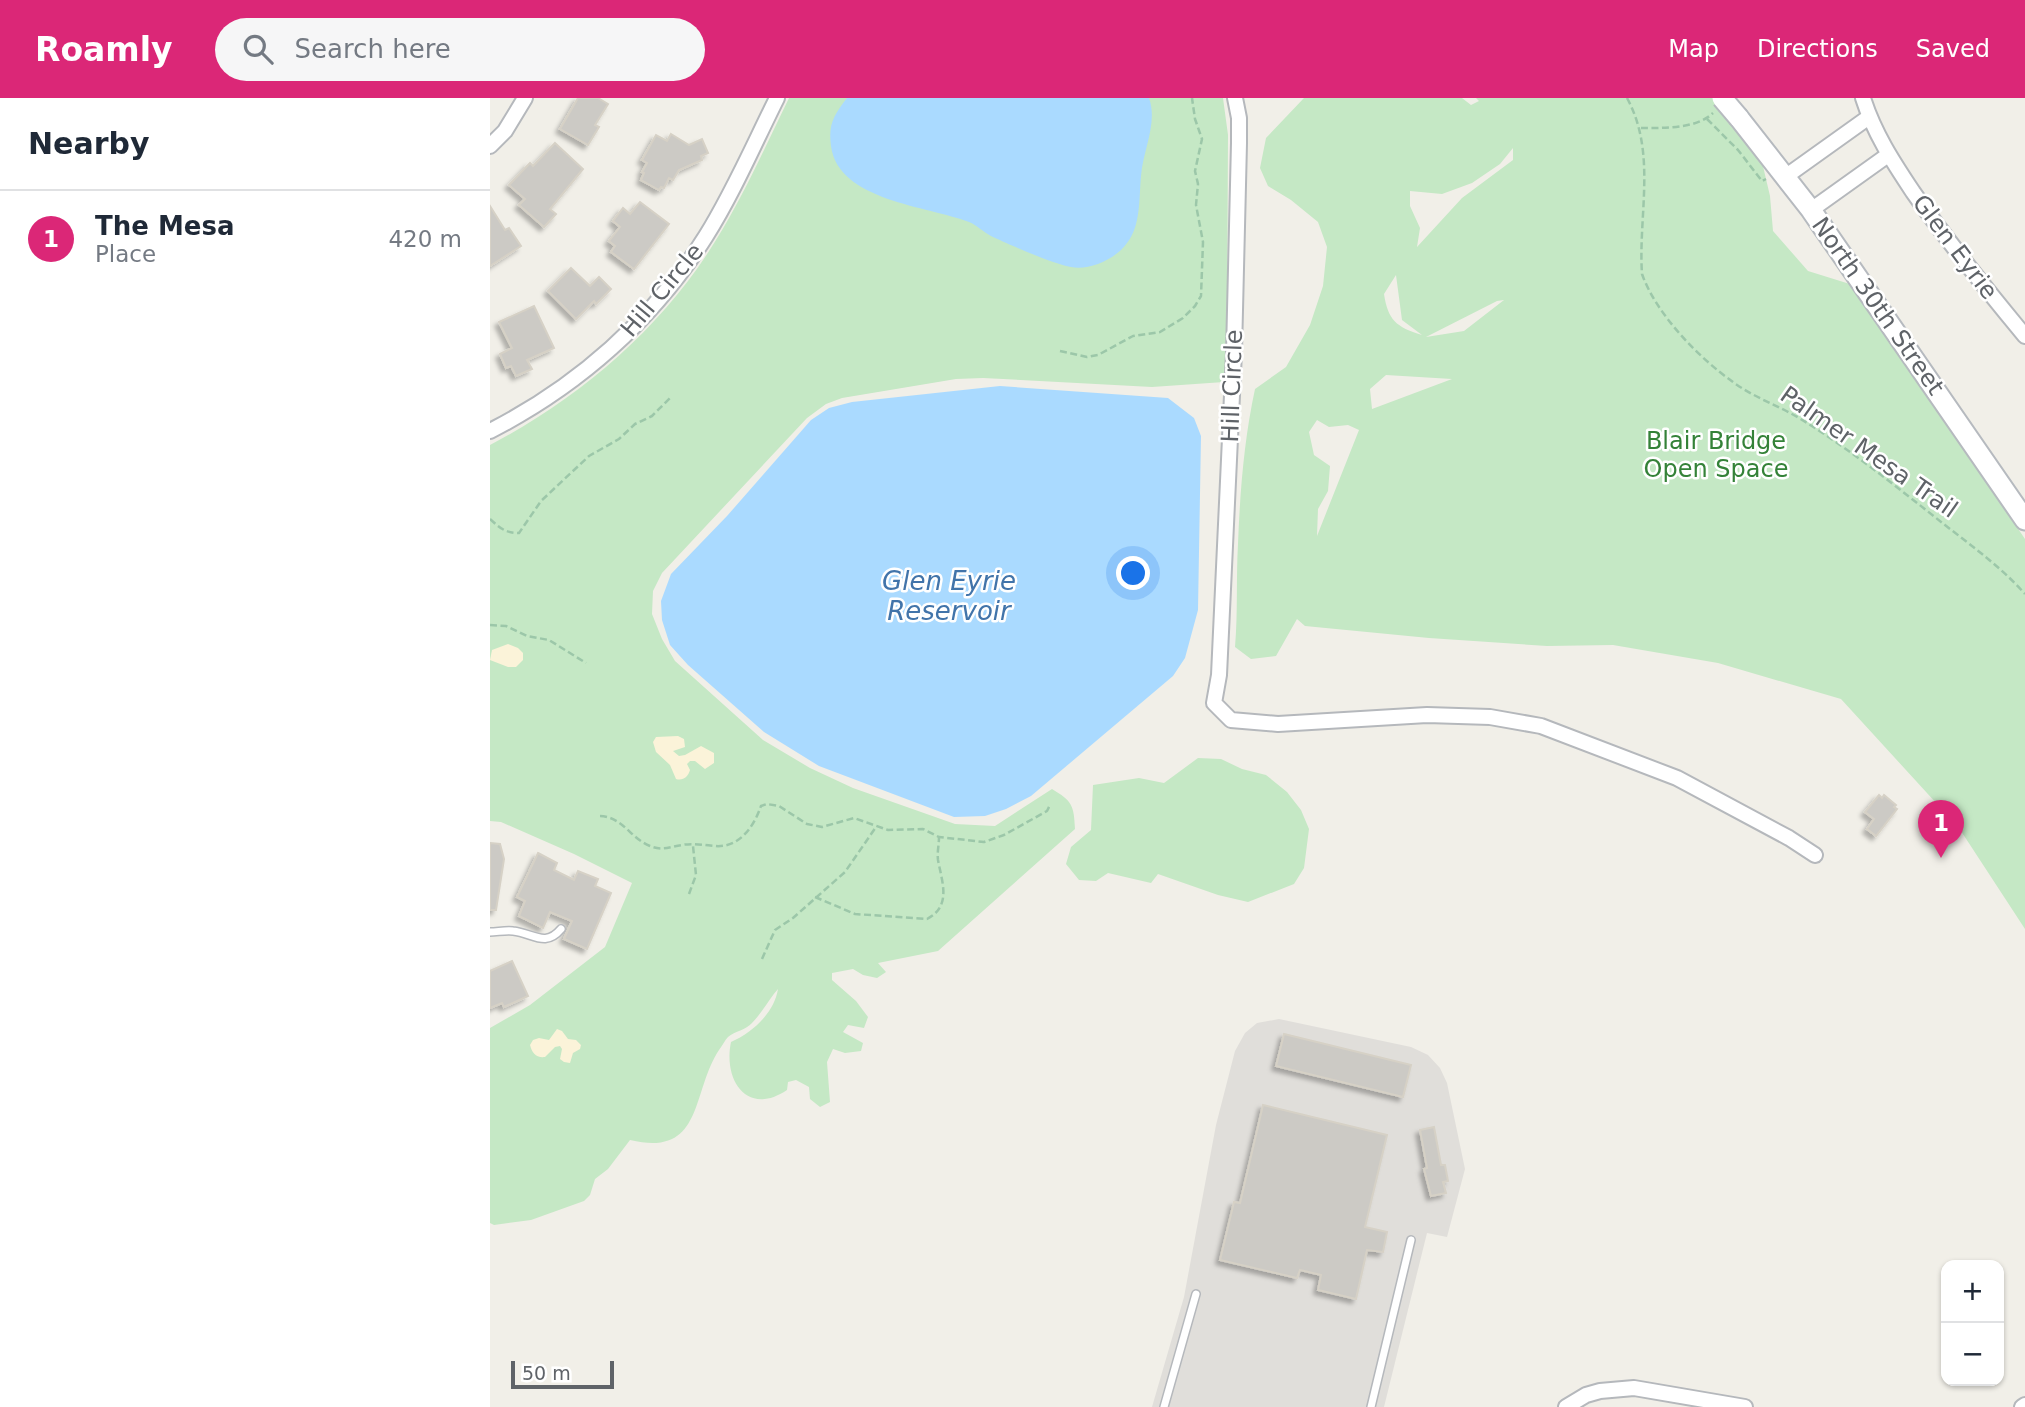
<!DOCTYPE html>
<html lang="en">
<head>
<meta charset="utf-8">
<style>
	:root { --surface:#fff; --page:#f6f6f7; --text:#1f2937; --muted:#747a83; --line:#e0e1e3; --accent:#db2777 }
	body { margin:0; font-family:"DejaVu Sans",sans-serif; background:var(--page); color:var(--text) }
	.controls { position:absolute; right:21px; bottom:21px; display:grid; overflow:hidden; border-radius:14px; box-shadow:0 2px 5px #0004 }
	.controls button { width:63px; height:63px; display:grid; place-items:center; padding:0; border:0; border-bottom:2px solid var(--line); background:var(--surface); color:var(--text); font:35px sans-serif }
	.scale { position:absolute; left:21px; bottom:18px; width:103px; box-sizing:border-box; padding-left:7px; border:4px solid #5f6368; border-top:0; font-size:19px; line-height:24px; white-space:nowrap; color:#5f6368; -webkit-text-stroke:5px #fff; paint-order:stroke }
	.you { position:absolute; left:644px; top:476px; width:24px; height:24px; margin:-18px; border:5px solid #fff; border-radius:50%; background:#1a73e8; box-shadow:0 0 0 10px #1a73e833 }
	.badge { display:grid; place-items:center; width:46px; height:46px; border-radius:50%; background:var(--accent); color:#fff; font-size:23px; font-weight:700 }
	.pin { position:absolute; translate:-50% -58px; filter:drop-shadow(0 2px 4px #0008) }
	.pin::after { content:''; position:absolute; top:37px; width:24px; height:21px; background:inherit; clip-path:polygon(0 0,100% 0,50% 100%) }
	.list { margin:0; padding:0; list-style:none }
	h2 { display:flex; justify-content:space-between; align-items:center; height:91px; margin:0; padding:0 28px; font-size:30px }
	h2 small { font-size:23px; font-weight:400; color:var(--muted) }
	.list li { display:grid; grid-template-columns:46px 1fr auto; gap:21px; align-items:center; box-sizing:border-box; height:98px; padding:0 28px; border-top:2px solid var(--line) }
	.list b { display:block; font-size:26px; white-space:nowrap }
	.list p { margin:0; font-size:23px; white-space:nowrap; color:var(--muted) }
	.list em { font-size:23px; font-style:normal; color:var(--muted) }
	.icon { flex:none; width:38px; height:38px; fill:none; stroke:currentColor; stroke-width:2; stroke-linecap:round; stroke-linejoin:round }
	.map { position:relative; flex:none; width:1535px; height:1309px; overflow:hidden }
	header { display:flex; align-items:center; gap:42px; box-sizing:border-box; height:98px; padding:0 35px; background:var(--accent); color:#fff }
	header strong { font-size:33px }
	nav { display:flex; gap:38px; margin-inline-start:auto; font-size:24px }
	.search { width:490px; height:63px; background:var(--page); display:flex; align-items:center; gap:18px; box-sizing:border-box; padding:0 24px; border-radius:38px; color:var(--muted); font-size:26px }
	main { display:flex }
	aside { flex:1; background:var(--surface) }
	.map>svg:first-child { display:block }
</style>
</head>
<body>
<header>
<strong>Roamly</strong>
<div class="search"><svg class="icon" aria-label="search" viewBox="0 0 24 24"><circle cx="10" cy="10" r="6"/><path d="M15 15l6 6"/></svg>Search here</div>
<nav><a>Map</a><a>Directions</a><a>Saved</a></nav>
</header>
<main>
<aside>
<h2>Nearby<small></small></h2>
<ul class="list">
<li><span class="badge">1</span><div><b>The Mesa</b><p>Place</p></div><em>420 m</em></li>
</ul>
</aside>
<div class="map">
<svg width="1535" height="1309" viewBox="0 0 1535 1309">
	<defs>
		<filter id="shadow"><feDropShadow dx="-4" dy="4" stdDeviation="2" flood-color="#0004"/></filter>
	</defs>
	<rect width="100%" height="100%" fill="#f1efe8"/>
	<path fill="#e0deda" d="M789,921L921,949L938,957L950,970L957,985L975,1071L957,1139L937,1135L894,1309H662L694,1199L726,1027L745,953L755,935L767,925Z"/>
	<g fill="#c5e8c5" fill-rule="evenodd">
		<path d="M299,0H733L738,37L737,241L734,284L662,289L493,280L466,281L352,300L336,306L317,320L172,475L163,493L162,516L172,541L185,563L273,642L320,670L363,690L465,726L505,728L562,691C582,703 584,707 585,731L448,853L388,865L396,874L387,880L373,877L363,871L342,875V882L366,903L378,919L374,930L358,927L353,934L373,945L371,953L355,955L343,951L337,964L340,1004L330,1009L320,1001L319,989L306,982L298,984L297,992C257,1019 233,982 241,944C263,934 284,915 288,891C279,901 272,915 262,925C256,932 245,933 238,939C235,942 232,948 229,952C201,994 214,1060 140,1042L118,1071L105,1081L100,1097L94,1103L41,1122L4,1127L0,1125V930L40,907L115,849L142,785L84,756L11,724L0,723V347C90,300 173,229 226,142C254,97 276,47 299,0Z"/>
		<path d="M814,0H972L981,7L989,3L986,0H1224L1272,64L1280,98L1283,133L1318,173L1363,187L1535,441V831L1469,730L1351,601L1228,565L1123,547L1057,548L939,540L815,528L807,521L786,558L761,561L745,549C748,515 746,481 748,446C750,394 754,342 765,291L796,269L820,227L833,188L837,149L828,124L801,102L778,88L770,70L776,40ZM1023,50V62L972,100L927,149L930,130L920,108V93L952,96L982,85L1010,66ZM906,177L912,222L932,237C906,229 898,222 894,196ZM1014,202L974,233L936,239L1007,203ZM896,277L962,281L882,311L880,291ZM827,322L839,329L858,327L869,332L827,438L828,411L838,393L840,368L824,357L819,334Z"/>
		<path d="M708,660L731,661L752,671L776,677L797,694L811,712L819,731L814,770L804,786L758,804L728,797L668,776L661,785L618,775L606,783L589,782L576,766L581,749L601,732L603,687L649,680L674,685Z"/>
	</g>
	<g fill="#fbf3d9">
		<path d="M18,546L28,550L33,555V562L26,569H18L0,562L2,552Z"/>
		<path d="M166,639L188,638L194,641L195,649L183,653L189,658L195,657L211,648L224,655V665L215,671L205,663H200L197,666L200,672C198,679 193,683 186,681L180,667L166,654L163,644Z"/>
		<path d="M67,931L72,933L78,941L86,942L91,947L90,951L83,955L80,965L74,964L70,961L72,951L70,948L65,949L55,959C46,960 42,955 40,947L43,942L49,940L59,942Z"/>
	</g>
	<g fill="#aadaff">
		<path d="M357,0H659C668,25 653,52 651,78C649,99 651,128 637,145C626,161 599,173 581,169C563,166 518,146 501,138C493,134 487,127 479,124C438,108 348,103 341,48C338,26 344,17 357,0Z"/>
		<path d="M510,288L678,300L704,320L711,338L708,512L695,560L683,578L541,698L516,711L495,718L464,719L329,668L274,634L198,567L180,547L172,522L171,503L181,476L237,418L321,322L339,310L362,304Z"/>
	</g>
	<g fill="#cccac5" stroke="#d6d1c6" stroke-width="2" filter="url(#shadow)">
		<path d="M88,0H108L118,6L105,27L109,29L98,47L70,31Z"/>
		<path d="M181,36L199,47L212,41L218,55L211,58L212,62L189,72L183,82L179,80L174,90L171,89L169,92L151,82L154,75L152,74L157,65L152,62L166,37L177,43Z"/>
		<path d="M65,45L93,71L60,111L66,116L54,129L29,107L35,101L19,87L40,65L43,68Z"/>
		<path d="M150,104L179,126L144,171L121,154L125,148L119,143L130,129L123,123L133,110L140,116Z"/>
		<path d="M0,108L15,132L19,130L31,148L0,168Z"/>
		<path d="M81,170L100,188L109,179L121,191L106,206L104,203L86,221L58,193Z"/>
		<path d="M44,208L64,250L37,262L42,271L26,278L21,268L16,270L10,256L22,250L9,224Z"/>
		<path d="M1389,697L1392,700L1394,697L1406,707L1404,709L1407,711L1386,738L1377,731L1384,721L1375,714Z"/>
		<path d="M0,745L10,746L14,761L6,812H0Z"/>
		<path d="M48,755L67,765L64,772L84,782L88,773L108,781L105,788L121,795L97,851L74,841L82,823L60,814L53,830L29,818L35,803L27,799Z"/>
		<path d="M22,863L38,898L14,909L12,905L0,910V873Z"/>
		<path d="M794,936L921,967L913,999L786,968Z"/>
		<path d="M773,1007L897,1037L875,1129L897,1134L893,1154L877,1152L866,1201L828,1192L831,1177L810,1172L807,1180L730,1162L744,1104L750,1105Z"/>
		<path d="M944,1029L951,1067H955L958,1083L953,1084L956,1095L941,1098L934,1071L937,1070L930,1032Z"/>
	</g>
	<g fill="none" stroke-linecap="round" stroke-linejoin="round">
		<g stroke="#b5b8bc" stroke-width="10">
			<g id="lane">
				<path d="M0,834C7,834 16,832 23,833C43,835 55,850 71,831"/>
				<path d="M674,1309L706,1196"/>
				<path d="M881,1309L921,1142"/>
			</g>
		</g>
		<g stroke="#b5b8bc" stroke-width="18">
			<g id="street">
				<path d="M745,0L749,20V45L744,254L729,577L724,605L741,622L788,626L937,617L1000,619L1051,628L1187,680L1299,740L1325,757"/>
				<path d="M1373,0C1384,35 1403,64 1423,94C1458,144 1496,191 1535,238"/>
				<path d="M0,48L15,33L35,0"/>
				<path d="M1295,79L1379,19"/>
				<path d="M1321,112L1398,57"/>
				<path d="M0,333C88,288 163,222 216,138C243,95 264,46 287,0"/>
				<path d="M1076,1309L1096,1297L1110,1293L1144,1290L1255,1309"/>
				<path d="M1532,1309L1535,1307"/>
			</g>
		</g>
		<g stroke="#b6babf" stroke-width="23">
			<path id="secondary" d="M1249,20L1321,112L1535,422"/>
		</g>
		<g stroke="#9cc7a9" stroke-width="2.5" stroke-dasharray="7 3.5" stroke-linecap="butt">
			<path d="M1137,0C1167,55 1148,117 1152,176C1166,216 1209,260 1243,284C1263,299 1287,307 1309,320C1360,351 1408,390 1455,427C1483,449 1511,469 1535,496"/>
			<path d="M1217,21L1248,52L1272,83L1276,81"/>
			<path d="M1151,30C1173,30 1207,31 1223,15"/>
			<path d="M570,253L597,259L608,257L643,238L670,234L693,220L705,208L711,198L713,144L706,107L708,86L705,73L712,41L705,21L702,0"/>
			<path d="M0,421C10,430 15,435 29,435L51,403L99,358L129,341L145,326L162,318L181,299"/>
			<path d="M0,527L16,528L37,538L59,542L96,565"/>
			<path d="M110,718C133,719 140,740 160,748C173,753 179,749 192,747C203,745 214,747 225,748C250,750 264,728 271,708L277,706L289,708L317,726L332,729L364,720L398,732L433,731L449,739L494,744L514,737L557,713L560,707"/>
			<path d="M199,796L206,777L203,748"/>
			<path d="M325,799L365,816L437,821C462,808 452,784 448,762C447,754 449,747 449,739"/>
			<path d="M272,861L285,832L303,820L355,774L386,729"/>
		</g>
		<use href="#lane" stroke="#fff" stroke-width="7"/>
		<use href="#street" stroke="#fff" stroke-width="14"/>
		<use href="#secondary" stroke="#fff" stroke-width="19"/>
		<g stroke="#b6babf" stroke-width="23" stroke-linecap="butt">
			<path id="secondary-bridge" d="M1232,0L1249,20"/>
		</g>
		<use href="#secondary-bridge" stroke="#fff" stroke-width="19"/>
	</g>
	<g text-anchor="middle" stroke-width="5" stroke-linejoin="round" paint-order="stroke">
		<g font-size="24" fill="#5f6368" stroke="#fff">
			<text transform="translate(1465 149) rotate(53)" y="8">Glen Eyrie</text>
			<text transform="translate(172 192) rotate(-50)" y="8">Hill Circle</text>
			<text transform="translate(1388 208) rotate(55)" y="8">North 30th Street</text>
			<text transform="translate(742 288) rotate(-88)" y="8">Hill Circle</text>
			<text transform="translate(1379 354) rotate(35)" y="8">Palmer Mesa Trail</text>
		</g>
		<g font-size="24" fill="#348238" stroke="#fff">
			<text x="1226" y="351">Blair Bridge<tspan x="1226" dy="28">Open Space</tspan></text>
		</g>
		<g font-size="26" font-style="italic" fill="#4174aa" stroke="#fff">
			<text x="459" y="492">Glen Eyrie<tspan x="459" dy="30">Reservoir</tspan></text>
		</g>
	</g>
</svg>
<div class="controls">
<button>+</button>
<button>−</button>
</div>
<div class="scale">50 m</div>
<div class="you"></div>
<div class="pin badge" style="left:1451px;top:760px">1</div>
</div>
</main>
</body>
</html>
